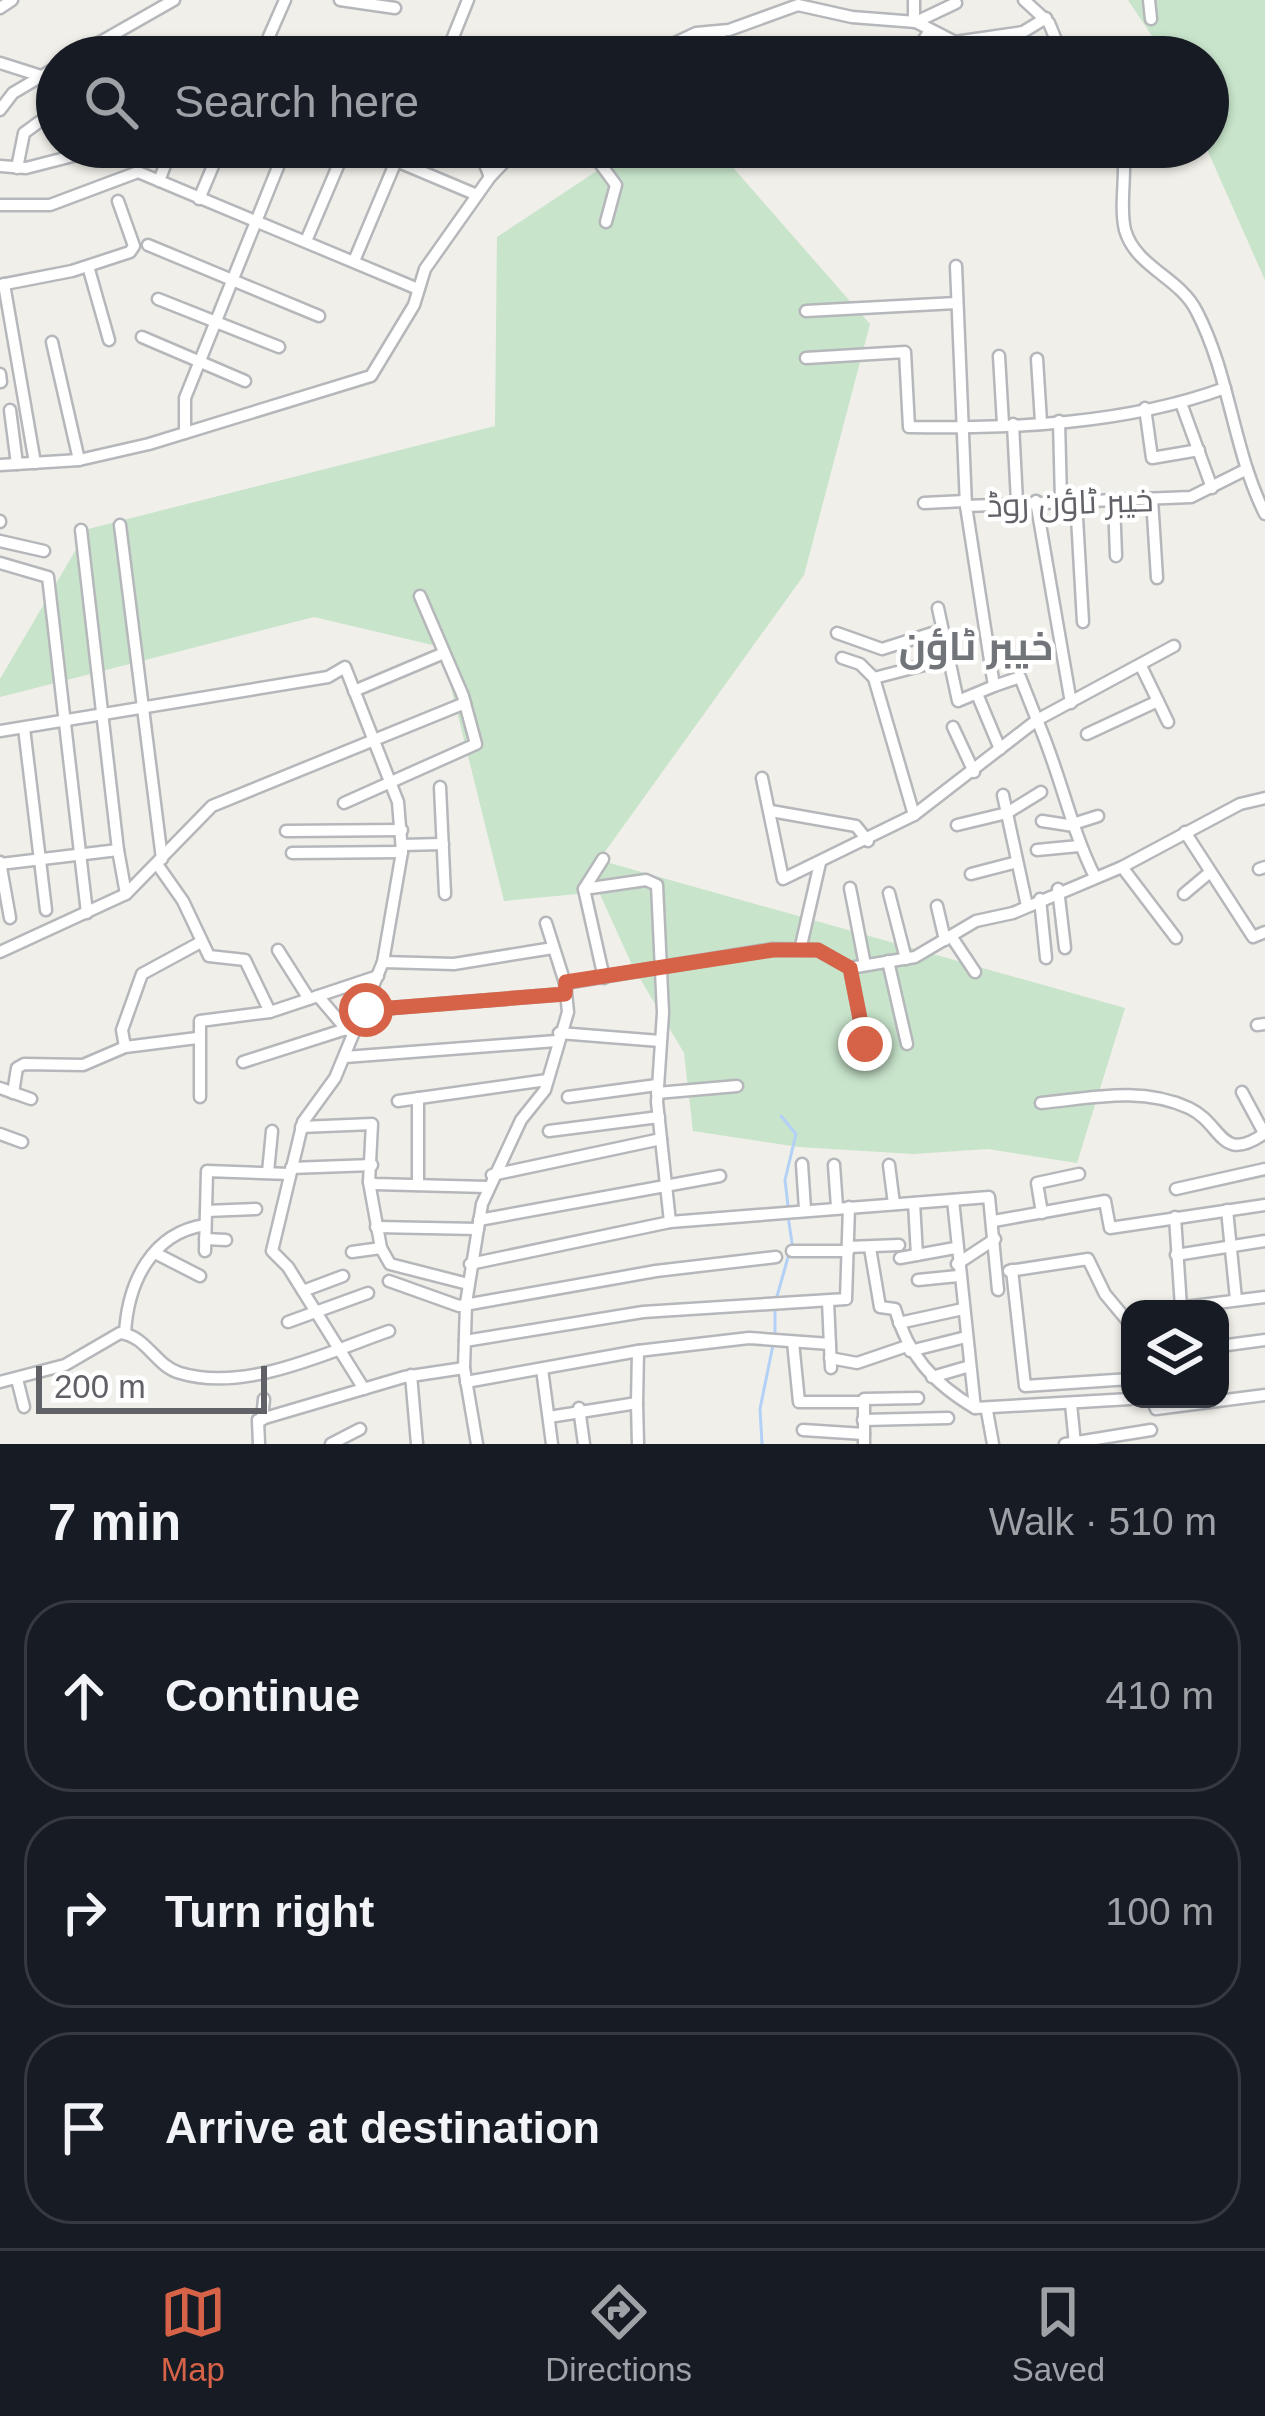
<!DOCTYPE html>
<html lang="en">
<head>
<meta charset="utf-8">
<style>
	:root { --surface:#171b24; --page:#20242c; --text:#f1f3f6; --muted:#9ea1a6; --line:#363941; --accent:#d66348 }
	body { margin:0; font-family:Arial,Cairo,sans-serif; background:var(--page); color:var(--text) }
	.controls { position:absolute; right:36px; bottom:36px; display:grid; overflow:hidden; border-radius:24px; box-shadow:0 3px 9px #0004 }
	.controls button { width:108px; height:108px; display:grid; place-items:center; padding:0; border:0; border-bottom:3px solid var(--line); background:var(--surface); color:var(--text); font:60px sans-serif }
	.scale { position:absolute; left:36px; bottom:30px; width:231px; box-sizing:border-box; padding-left:12px; border:6px solid #606267; border-top:0; font-size:33px; line-height:42px; white-space:nowrap; color:#606267; -webkit-text-stroke:9px #fff; paint-order:stroke }
	.stop { position:absolute; width:36px; height:36px; margin:-27px; border:9px solid #d66348; border-radius:50%; background:#fff }
	.stop.end { background:#d66348; border-color:#fff; box-shadow:0 3px 12px #0008 }
	.list { margin:0; padding:0; list-style:none }
	h2 { display:flex; justify-content:space-between; align-items:center; height:156px; margin:0; padding:0 48px; font-size:51px }
	h2 small { font-size:39px; font-weight:400; color:var(--muted) }
	.list li { display:grid; grid-template-columns:78px 1fr auto; gap:36px; align-items:center; box-sizing:border-box; height:192px; margin:0 24px 24px; padding:0 24px; border:3px solid var(--line); border-radius:48px }
	.list b { display:block; font-size:45px; white-space:nowrap }
	.list em { font-size:39px; font-style:normal; color:var(--muted) }
	.icon { flex:none; width:66px; height:66px; fill:none; stroke:currentColor; stroke-width:2; stroke-linecap:round; stroke-linejoin:round }
	.map { position:relative; flex:none; width:1265px; height:1444px; overflow:hidden }
	.search { position:absolute; background:var(--surface); box-shadow:0 3px 9px #0004; left:36px; right:36px; top:36px; height:132px; display:flex; align-items:center; gap:30px; box-sizing:border-box; padding:0 42px; border-radius:66px; color:var(--muted); font-size:45px }
	.sheet { height:804px; background:var(--surface) }
	nav { display:flex; justify-content:space-around; align-items:center; box-sizing:border-box; height:168px; border-top:3px solid var(--line); background:var(--surface); font-size:33px; color:var(--muted) }
	nav a { display:grid; justify-items:center; gap:6px }
	nav .on { color:var(--accent) }
	.map>svg:first-child { display:block }
</style>
</head>
<body>
<div class="map">
<svg width="1265" height="1444" viewBox="0 0 1265 1444">
	<rect width="100%" height="100%" fill="#f0efe9"/>
	<g fill="#c8e4cb">
		<path d="M1128,0H1265V280L1206,147L1208,57H1166Z"/>
		<path d="M633,147H715L870,324L804,575L599,860L1125,1008L1077,1163L988,1149L913,1154L799,1147L693,1131L684,1053L632,965L599,892L504,901L441,647L314,617L0,697V679L88,529L495,426L497,237Z"/>
	</g>
	<g fill="none" stroke-linecap="round" stroke-linejoin="round">
		<g stroke="#b3d1f6" stroke-width="3">
			<path d="M781,1116L796,1134L785,1180L788,1206"/>
			<path d="M776,1300L792,1243L788,1216"/>
			<path d="M775,1309V1336"/>
			<path d="M762,1444L760,1409L773,1345"/>
		</g>
		<g stroke="#b5b7bb" stroke-width="15">
			<g id="minor">
				<path d="M340,0L395,8"/>
				<path d="M1024,0L1049,23L1063,57"/>
				<path d="M1149,0L1151,19"/>
				<path d="M0,8L12,0"/>
				<path d="M914,22V0"/>
				<path d="M916,22L956,3"/>
				<path d="M719,33L729,57"/>
				<path d="M74,57L174,0"/>
				<path d="M260,57L285,0"/>
				<path d="M445,57L468,0"/>
				<path d="M645,57L696,33L729,30L798,5L852,17L916,22L955,42L1023,32L1046,18"/>
				<path d="M912,57L929,32"/>
				<path d="M1096,57L1098,54"/>
				<path d="M0,63L41,76"/>
				<path d="M0,110L13,93L57,67"/>
				<path d="M363,147L477,195"/>
				<path d="M478,147L490,177"/>
				<path d="M588,147L616,185L606,222"/>
				<path d="M1123,147C1127,174 1119,205 1125,230C1136,268 1180,277 1197,312C1230,376 1233,450 1265,514"/>
				<path d="M851,149V147"/>
				<path d="M0,166L26,168L100,149"/>
				<path d="M17,168L24,133L39,122L57,121"/>
				<path d="M159,181L172,147"/>
				<path d="M199,199L221,147"/>
				<path d="M0,205H50L138,172L418,289"/>
				<path d="M306,241L346,147"/>
				<path d="M148,245L319,316"/>
				<path d="M354,261L402,147"/>
				<path d="M88,266L109,340"/>
				<path d="M956,266L966,506"/>
				<path d="M4,284L35,463"/>
				<path d="M0,285L72,271L130,252L134,246L118,201"/>
				<path d="M158,299L279,347"/>
				<path d="M806,311L956,303"/>
				<path d="M142,337L245,381"/>
				<path d="M52,342L79,460"/>
				<path d="M999,356L1003,424"/>
				<path d="M806,358L905,352L909,427C1012,429 1127,424 1225,388"/>
				<path d="M1037,359L1041,422"/>
				<path d="M0,374L1,382"/>
				<path d="M1181,403L1212,488"/>
				<path d="M1145,408L1152,458L1199,450"/>
				<path d="M10,410L17,464"/>
				<path d="M1059,421L1061,500"/>
				<path d="M1013,424L1017,502"/>
				<path d="M185,433V398L286,147"/>
				<path d="M0,465L79,460L149,444L371,376L414,305L425,269L490,177L510,156L545,147"/>
				<path d="M1152,499L1157,578"/>
				<path d="M1076,500L1083,622"/>
				<path d="M1036,501L1071,703"/>
				<path d="M1114,501L1116,556"/>
				<path d="M924,503L965,501"/>
				<path d="M0,521V522"/>
				<path d="M120,525L162,859"/>
				<path d="M0,541L44,551"/>
				<path d="M0,563L48,577L87,913"/>
				<path d="M938,608L958,701L994,686"/>
				<path d="M837,633L882,649L942,630"/>
				<path d="M1174,646L1037,720L1020,677L994,686L966,506L1191,497L1245,470"/>
				<path d="M842,658L860,664L874,678L914,815"/>
				<path d="M1141,666L1168,722"/>
				<path d="M874,678L947,659"/>
				<path d="M354,691L444,653"/>
				<path d="M977,694L1000,749"/>
				<path d="M953,727L974,772"/>
				<path d="M24,728L46,910"/>
				<path d="M0,731L328,677L345,667L398,802L402,852L383,962L335,1078L303,1122L272,1251L288,1267L364,1389"/>
				<path d="M1087,734L1158,701"/>
				<path d="M762,778L783,879L914,815L1037,720C1060,772 1070,827 1095,877"/>
				<path d="M440,787L445,894"/>
				<path d="M1003,795L1027,906"/>
				<path d="M344,803L476,744L463,696L420,596"/>
				<path d="M771,811L856,826L868,841"/>
				<path d="M1042,821L1074,826"/>
				<path d="M1073,824L1098,816"/>
				<path d="M957,825L1007,813L1041,792"/>
				<path d="M286,831L402,830"/>
				<path d="M1185,832L1253,937L1265,932"/>
				<path d="M402,845L443,844"/>
				<path d="M118,850L126,894"/>
				<path d="M1037,850L1079,846"/>
				<path d="M292,853L402,852"/>
				<path d="M603,859L584,889L604,978"/>
				<path d="M0,862L10,918"/>
				<path d="M0,864L118,850L81,530"/>
				<path d="M157,864L183,901L209,956L245,960L270,1012"/>
				<path d="M1122,867L1176,938"/>
				<path d="M1259,869L1265,867"/>
				<path d="M971,874L1017,862"/>
				<path d="M850,888L865,965"/>
				<path d="M584,889L646,880L657,885L663,1013L657,1102L670,1222"/>
				<path d="M1058,889L1065,948"/>
				<path d="M889,893L906,959"/>
				<path d="M1184,894L1209,873"/>
				<path d="M1040,899L1046,958"/>
				<path d="M937,906L945,940"/>
				<path d="M951,936L975,972"/>
				<path d="M278,950L309,999"/>
				<path d="M800,950L820,863"/>
				<path d="M0,952L126,894L212,806L465,703"/>
				<path d="M888,961L907,1044"/>
				<path d="M383,962L454,964L553,948"/>
				<path d="M850,968L865,1044"/>
				<path d="M565,983L773,949L818,950L850,968L915,957L976,921L1013,913L1122,867L1240,804L1265,798"/>
				<path d="M318,996L347,1030"/>
				<path d="M366,1010L565,994"/>
				<path d="M1257,1025L1265,1024"/>
				<path d="M559,1033L660,1041"/>
				<path d="M125,1047L122,1030L142,974L201,942"/>
				<path d="M345,1057L556,1041"/>
				<path d="M243,1062L346,1029"/>
				<path d="M0,1088L31,1099"/>
				<path d="M1242,1092L1264,1133"/>
				<path d="M13,1093L17,1068L24,1064L83,1065L125,1047L197,1038"/>
				<path d="M657,1093L737,1086"/>
				<path d="M200,1097V1021L270,1012L378,976"/>
				<path d="M568,1097L657,1085"/>
				<path d="M418,1098V1185"/>
				<path d="M398,1101L547,1080"/>
				<path d="M1041,1103C1092,1098 1141,1086 1189,1108C1223,1124 1220,1165 1265,1133"/>
				<path d="M301,1127L372,1124L369,1182L375,1184L487,1187"/>
				<path d="M549,1131L659,1117"/>
				<path d="M0,1134L22,1142"/>
				<path d="M802,1164L805,1209"/>
				<path d="M834,1165L837,1207"/>
				<path d="M889,1165L894,1204"/>
				<path d="M291,1168L372,1165"/>
				<path d="M268,1172L272,1131"/>
				<path d="M492,1175L661,1139"/>
				<path d="M369,1182L381,1248L390,1264L468,1284"/>
				<path d="M1176,1189L1265,1169"/>
				<path d="M953,1200L975,1408L1130,1399"/>
				<path d="M914,1203L917,1255"/>
				<path d="M1227,1210L1236,1299"/>
				<path d="M206,1211L256,1209"/>
				<path d="M1042,1213L1037,1183L1079,1174"/>
				<path d="M1175,1217L1181,1307"/>
				<path d="M479,1220L720,1176"/>
				<path d="M994,1221L1105,1201L1110,1228L1265,1205"/>
				<path d="M376,1227L478,1229"/>
				<path d="M205,1239L226,1240"/>
				<path d="M848,1247L899,1245"/>
				<path d="M870,1248L880,1307L895,1309C908,1355 933,1383 975,1408"/>
				<path d="M205,1251L207,1171L290,1174"/>
				<path d="M792,1251H848"/>
				<path d="M352,1252L381,1248"/>
				<path d="M155,1253L200,1276"/>
				<path d="M1176,1255L1265,1241"/>
				<path d="M900,1258L955,1248"/>
				<path d="M470,1264L670,1222L989,1197L998,1290"/>
				<path d="M957,1264L995,1239"/>
				<path d="M1012,1270L1025,1386L1130,1379"/>
				<path d="M1009,1271L1088,1259L1105,1294L1130,1324"/>
				<path d="M918,1280L958,1276"/>
				<path d="M389,1281L459,1306L656,1271L776,1257"/>
				<path d="M303,1291L343,1276"/>
				<path d="M828,1301L831,1368"/>
				<path d="M1169,1309L1265,1297"/>
				<path d="M288,1322L368,1293"/>
				<path d="M899,1323L963,1309"/>
				<path d="M125,1333C128,1282 152,1233 205,1225"/>
				<path d="M465,1341L643,1312L846,1299L849,1207"/>
				<path d="M793,1342L799,1402H863"/>
				<path d="M1220,1346L1265,1340"/>
				<path d="M910,1351L966,1337"/>
				<path d="M830,1358L857,1363L907,1346"/>
				<path d="M542,1369L552,1444"/>
				<path d="M411,1375L417,1444"/>
				<path d="M932,1377L970,1366"/>
				<path d="M17,1379L24,1407"/>
				<path d="M0,1382L65,1365L120,1333C147,1336 155,1366 180,1373C246,1393 328,1352 389,1331"/>
				<path d="M466,1382L638,1351"/>
				<path d="M1152,1399L1156,1409L1265,1395"/>
				<path d="M637,1403L638,1351L749,1338L830,1344"/>
				<path d="M1071,1404L1075,1444"/>
				<path d="M579,1408L584,1444"/>
				<path d="M987,1411L993,1444"/>
				<path d="M549,1417L637,1403L638,1444"/>
				<path d="M262,1420L264,1399"/>
				<path d="M863,1420L948,1418"/>
				<path d="M803,1430L864,1434"/>
				<path d="M259,1444L258,1420L404,1377L464,1368"/>
				<path d="M331,1444L360,1429"/>
				<path d="M477,1444L464,1368L466,1303L482,1204L521,1120L545,1090L568,1012L565,983L546,923"/>
				<path d="M864,1444V1399L918,1398"/>
				<path d="M1065,1444L1151,1430"/>
			</g>
		</g>
		<use href="#minor" stroke="#fff" stroke-width="10"/>
	</g>
	<g fill="none" stroke-linecap="round" stroke-linejoin="round">
		<path stroke="#d66348" stroke-width="15" d="M366,1010L565,994L566,982L773,950H818L850,968L865,1044"/>
	</g>
	<g text-anchor="middle" stroke-width="9" stroke-linejoin="round" paint-order="stroke">
		<g font-size="33" fill="#606267" stroke="#fff">
			<text transform="translate(1070 502) rotate(-2)" y="12">خیبر ٹاؤن روڈ</text>
		</g>
		<g font-size="39" font-weight="bold" fill="#717479" stroke="#fff">
			<text x="976" y="660">خیبر ٹاؤن</text>
		</g>
	</g>
</svg>
<div class="controls">
<button><svg class="icon" aria-label="layers" viewBox="0 0 24 24"><path d="M12 4l9 5-9 5-9-5zM3 14l9 5 9-5"/></svg></button>
</div>
<div class="scale">200 m</div>
<div class="stop" style="left:366px;top:1010px"></div>
<div class="stop end" style="left:865px;top:1044px"></div>
<div class="search"><svg class="icon" aria-label="search" viewBox="0 0 24 24"><circle cx="10" cy="10" r="6"/><path d="M15 15l6 6"/></svg>Search here</div>
</div>
<section class="sheet">
<h2>7 min<small>Walk · 510 m</small></h2>
<ul class="list">
<li><svg class="icon" aria-label="ahead" viewBox="0 0 24 24"><path d="M12 20V5M6 11l6-6 6 6"/></svg><div><b>Continue</b></div><em>410 m</em></li>
<li><svg class="icon" aria-label="right" viewBox="0 0 24 24"><path d="M7 20v-9h11M14 6l5 5-5 5"/></svg><div><b>Turn right</b></div><em>100 m</em></li>
<li><svg class="icon" aria-label="arrive" viewBox="0 0 24 24"><path d="M6 21V4h12l-3 4 3 4H6"/></svg><div><b>Arrive at destination</b></div></li>
</ul>
</section>
<nav>
<a class="on"><svg class="icon" aria-label="map" viewBox="0 0 24 24"><path d="M3 6l6-2 6 2 6-2v14l-6 2-6-2-6 2zM9 4v14M15 6v14"/></svg>Map</a>
<a><svg class="icon" aria-label="directions" viewBox="0 0 24 24"><path d="M12 3l9 9-9 9-9-9zM9 14v-3h6M13 9l2 2-2 2"/></svg>Directions</a>
<a><svg class="icon" aria-label="saved" viewBox="0 0 24 24"><path d="M7 4h10v16l-5-4-5 4z"/></svg>Saved</a>
</nav>
</body>
</html>
